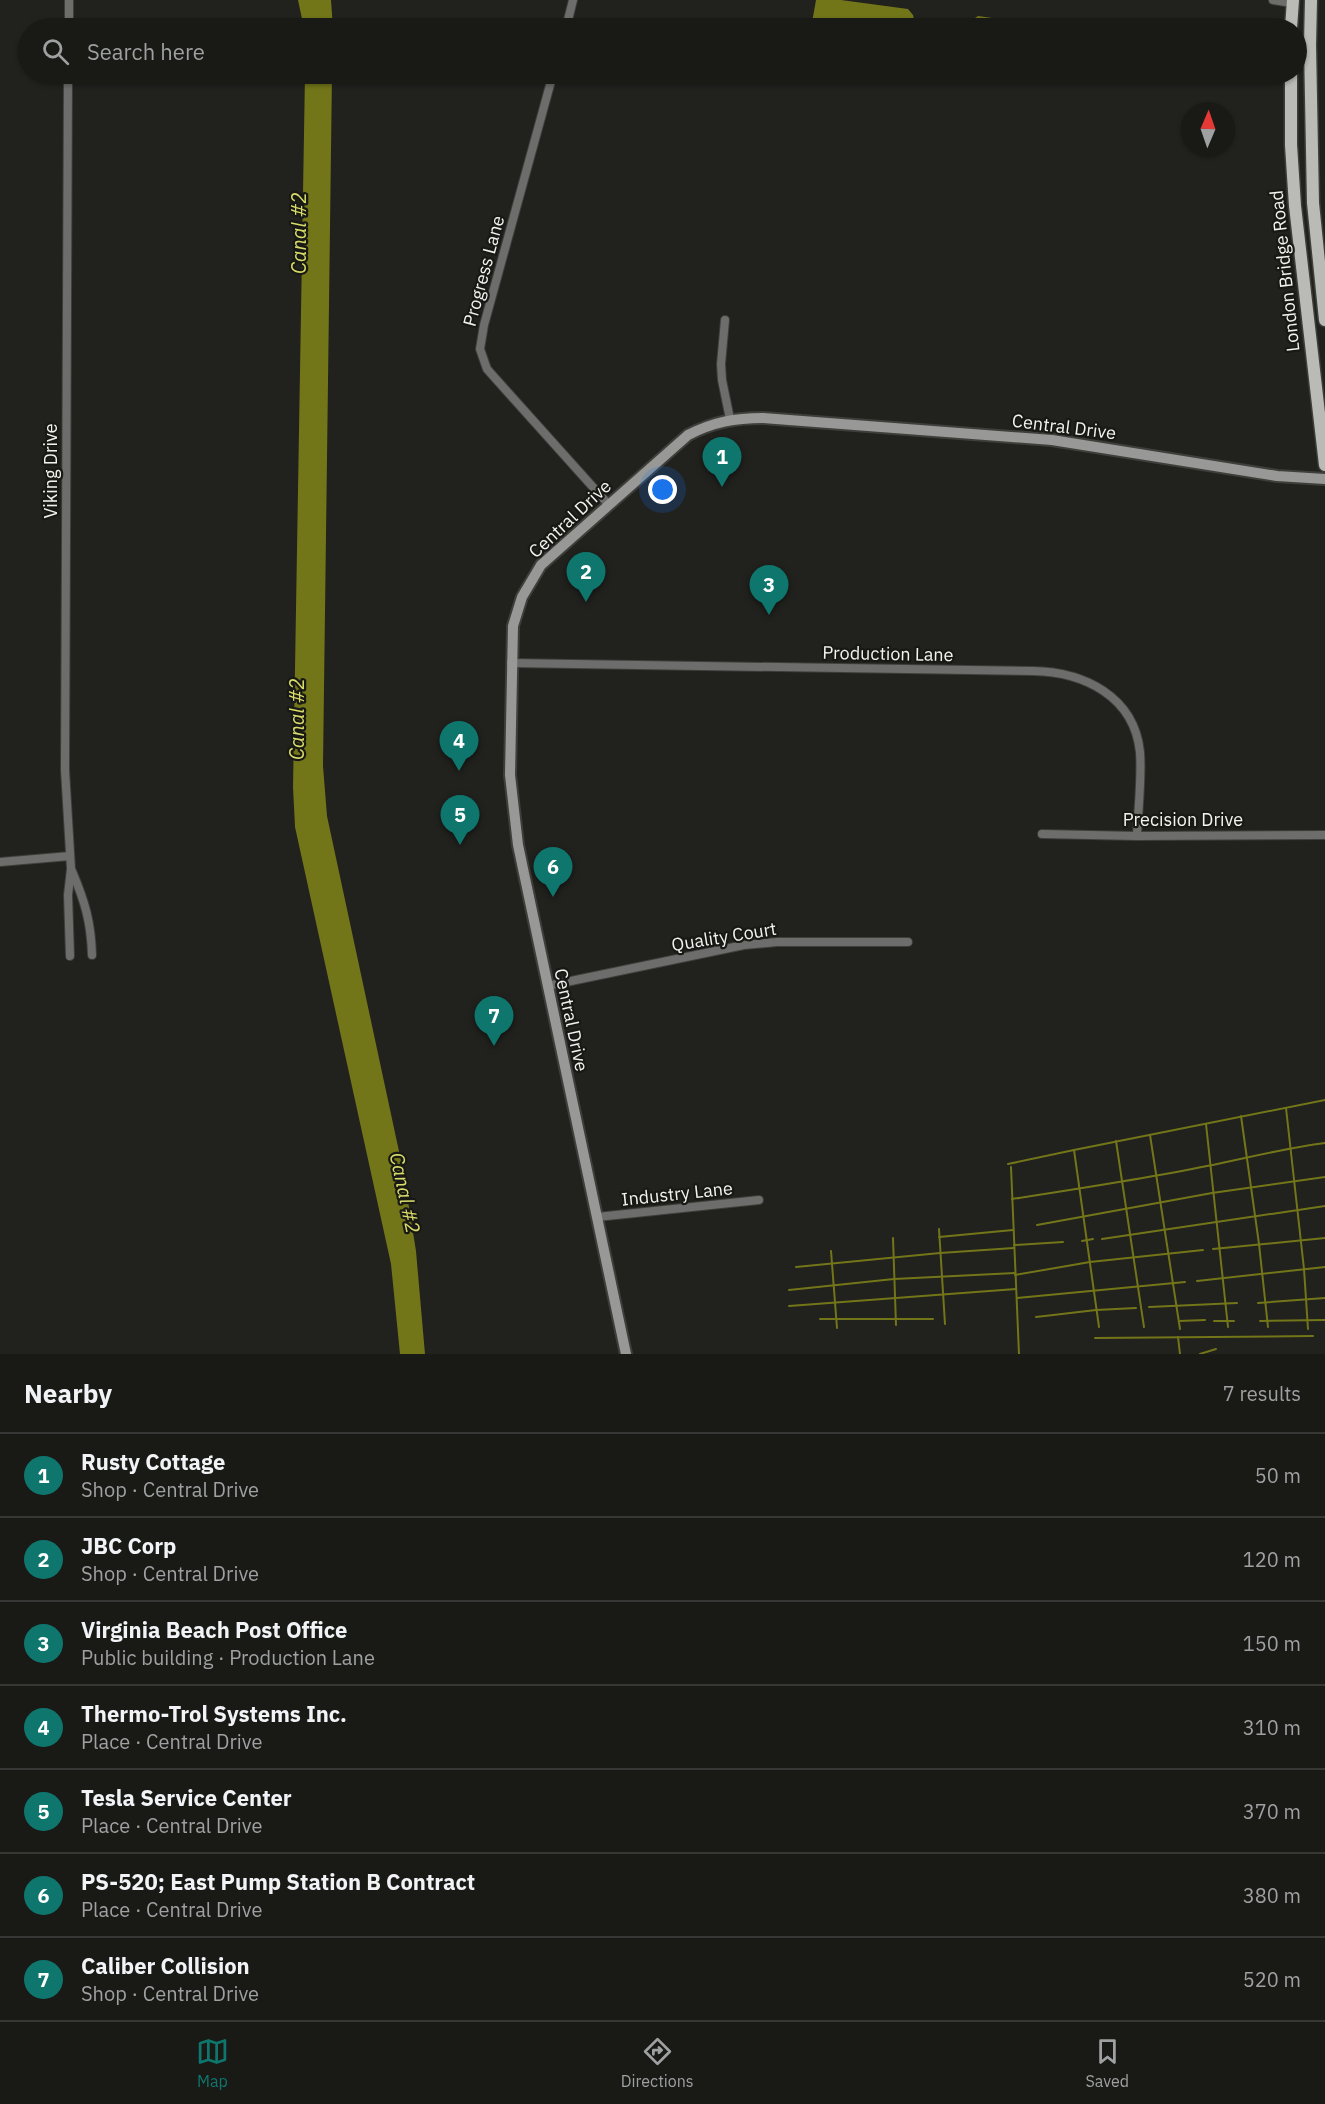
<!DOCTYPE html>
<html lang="en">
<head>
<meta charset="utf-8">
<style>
	:root { --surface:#191916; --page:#22221f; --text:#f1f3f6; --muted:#9fa0a1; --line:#373835; --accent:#0f766e }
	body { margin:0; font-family:"IBM Plex Sans",sans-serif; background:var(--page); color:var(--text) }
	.compass { position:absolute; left:1181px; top:102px; width:54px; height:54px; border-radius:50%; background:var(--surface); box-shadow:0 2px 4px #0004; rotate:2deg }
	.you { position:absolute; left:663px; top:490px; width:21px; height:21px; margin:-15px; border:4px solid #fff; border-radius:50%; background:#1a73e8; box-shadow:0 0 0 9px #1a73e833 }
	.badge { display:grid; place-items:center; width:39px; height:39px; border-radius:50%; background:var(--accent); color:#fff; font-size:20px; font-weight:700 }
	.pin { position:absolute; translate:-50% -50px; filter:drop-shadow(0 2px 3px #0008) }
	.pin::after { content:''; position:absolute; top:32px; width:21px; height:18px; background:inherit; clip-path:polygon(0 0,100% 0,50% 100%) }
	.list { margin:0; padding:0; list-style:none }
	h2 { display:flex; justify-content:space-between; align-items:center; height:78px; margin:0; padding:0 24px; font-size:26px }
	h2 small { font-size:20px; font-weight:400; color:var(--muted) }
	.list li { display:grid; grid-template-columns:39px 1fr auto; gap:18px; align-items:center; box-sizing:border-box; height:84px; padding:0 24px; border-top:2px solid var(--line) }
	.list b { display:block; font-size:22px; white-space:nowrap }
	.list p { margin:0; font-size:20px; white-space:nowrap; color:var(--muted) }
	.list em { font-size:20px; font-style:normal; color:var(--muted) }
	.icon { flex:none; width:33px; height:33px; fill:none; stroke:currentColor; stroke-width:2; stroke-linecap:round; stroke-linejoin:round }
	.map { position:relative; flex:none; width:1325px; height:1354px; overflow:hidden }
	.search { position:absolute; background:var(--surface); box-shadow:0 2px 4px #0004; left:18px; right:18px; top:18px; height:66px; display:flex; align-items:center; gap:15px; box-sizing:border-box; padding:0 21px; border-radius:33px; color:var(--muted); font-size:22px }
	.sheet { height:666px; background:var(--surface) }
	nav { display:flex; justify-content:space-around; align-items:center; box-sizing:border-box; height:84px; border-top:2px solid var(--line); background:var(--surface); font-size:16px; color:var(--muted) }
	nav a { display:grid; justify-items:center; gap:3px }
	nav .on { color:var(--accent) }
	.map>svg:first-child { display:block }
</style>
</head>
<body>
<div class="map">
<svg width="1325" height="1354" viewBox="0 0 1325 1354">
	<rect width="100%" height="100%" fill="#21211e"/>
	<g fill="#737519">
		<path d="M298,0H331L333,28H304Z"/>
		<path d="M816,0H841L908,9L913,15L916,28H811Z"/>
		<path d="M978,16L999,19L1002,28H973L972,20Z"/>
		<path d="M305,74H332L323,766L327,816L403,1170L416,1251L425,1354H400L391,1264L295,827L293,787Z"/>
	</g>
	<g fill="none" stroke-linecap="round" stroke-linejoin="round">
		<g stroke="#737519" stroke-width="2">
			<path d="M1286,1108L1304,1269L1308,1329"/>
			<path d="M1241,1116L1259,1244L1268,1327"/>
			<path d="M1206,1124L1228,1327"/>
			<path d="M1150,1135L1180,1329"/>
			<path d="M1116,1141L1144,1327"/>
			<path d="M1074,1150L1325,1100"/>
			<path d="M1008,1164L1074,1150L1099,1327"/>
			<path d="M1011,1167L1019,1354"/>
			<path d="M1012,1199C1077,1189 1143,1179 1207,1166C1247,1158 1285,1148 1325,1143"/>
			<path d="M1037,1225L1212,1193L1325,1177"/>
			<path d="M939,1229L945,1324"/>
			<path d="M939,1237L1013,1230"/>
			<path d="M893,1238L896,1325"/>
			<path d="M1102,1239L1325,1206"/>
			<path d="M1082,1241L1093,1239"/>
			<path d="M1014,1245L1063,1242"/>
			<path d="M1213,1249L1325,1238"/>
			<path d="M831,1251L837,1328"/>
			<path d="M796,1267L940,1253L1014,1248"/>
			<path d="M1015,1275L1090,1262L1203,1250"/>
			<path d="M1197,1281L1325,1267"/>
			<path d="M789,1290L894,1279L1015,1273"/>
			<path d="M1017,1298L1185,1282"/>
			<path d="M1258,1303L1325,1298"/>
			<path d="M789,1306L1016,1289"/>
			<path d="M1149,1307L1237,1303"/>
			<path d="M1036,1317L1096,1310L1136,1308"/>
			<path d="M820,1319H933"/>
			<path d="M1179,1321L1205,1320"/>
			<path d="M1214,1321H1234"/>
			<path d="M1260,1321L1325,1320"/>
			<path d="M1178,1337L1180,1354"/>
			<path d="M1095,1338L1313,1336"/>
			<path d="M1200,1354L1216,1349"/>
		</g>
		<g stroke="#3e3e3b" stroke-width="10">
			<g id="street">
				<path d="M1273,0L1292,3"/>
				<path d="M69,28V0"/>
				<path d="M566,28L573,0"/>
				<path d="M68,74L65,770L71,869L68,895L70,956"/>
				<path d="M553,74L484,325L480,349L487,369L609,505"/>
				<path d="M725,320L721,364L722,380L730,419"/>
				<path d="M511,663L1033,671C1084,672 1134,696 1140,752C1142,779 1138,809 1137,836"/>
				<path d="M1042,834L1137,836L1325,835"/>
				<path d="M0,862L70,856"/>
				<path d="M72,871C85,902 91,922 92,955"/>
				<path d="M547,986L744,945L777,942H908"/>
				<path d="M597,1217L759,1200"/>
			</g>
		</g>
		<g stroke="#3e3e3b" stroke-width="14">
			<path id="secondary" d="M626,1354L518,845L510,775L513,626L522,597L541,565L688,435C713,422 735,418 763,418L1052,440L1277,476L1325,479"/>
		</g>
		<g stroke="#3e3e3b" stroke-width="15">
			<g id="primary">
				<path d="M1311,0L1310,45L1313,203L1325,320"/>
				<path d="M1291,28L1293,0"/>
				<path d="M1291,74V145L1295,206L1325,465"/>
			</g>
		</g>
		<use href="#street" stroke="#6d6d6b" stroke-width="8"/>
		<use href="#secondary" stroke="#989996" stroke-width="10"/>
		<use href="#primary" stroke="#babbb7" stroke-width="12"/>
	</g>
	<g text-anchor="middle" stroke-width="4.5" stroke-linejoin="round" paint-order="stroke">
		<g font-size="18" fill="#f2f2f0" stroke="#181815">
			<text transform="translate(484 271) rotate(-75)" y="6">Progress Lane</text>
			<text transform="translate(1285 271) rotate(-96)" y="6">London Bridge Road</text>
			<text transform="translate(1064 427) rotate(7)" y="6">Central Drive</text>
			<text transform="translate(51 471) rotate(-90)" y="6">Viking Drive</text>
			<text transform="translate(570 519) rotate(-43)" y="6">Central Drive</text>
			<text transform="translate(888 654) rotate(1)" y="6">Production Lane</text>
			<text x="1183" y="826">Precision Drive</text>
			<text transform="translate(724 937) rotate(-9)" y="6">Quality Court</text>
			<text transform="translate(571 1020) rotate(78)" y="6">Central Drive</text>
			<text transform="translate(677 1194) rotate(-6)" y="6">Industry Lane</text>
		</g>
		<g font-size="20" font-style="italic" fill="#d8dc68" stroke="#181815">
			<text transform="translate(299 233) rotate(-90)" y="7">Canal #2</text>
			<text transform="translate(297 719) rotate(-90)" y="7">Canal #2</text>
			<text transform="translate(405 1193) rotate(78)" y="7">Canal #2</text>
		</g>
	</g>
</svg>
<svg class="compass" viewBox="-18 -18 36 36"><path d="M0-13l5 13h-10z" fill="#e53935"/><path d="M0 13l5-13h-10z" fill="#9fa0a1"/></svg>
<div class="you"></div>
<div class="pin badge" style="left:722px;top:487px">1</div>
<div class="pin badge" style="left:586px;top:602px">2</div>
<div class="pin badge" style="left:769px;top:615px">3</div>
<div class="pin badge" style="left:459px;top:771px">4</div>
<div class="pin badge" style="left:460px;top:845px">5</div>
<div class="pin badge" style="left:553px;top:897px">6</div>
<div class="pin badge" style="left:494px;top:1046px">7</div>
<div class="search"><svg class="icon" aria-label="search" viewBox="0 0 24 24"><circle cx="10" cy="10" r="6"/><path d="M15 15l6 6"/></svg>Search here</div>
</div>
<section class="sheet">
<h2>Nearby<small>7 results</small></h2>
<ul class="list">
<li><span class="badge">1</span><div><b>Rusty Cottage</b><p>Shop · Central Drive</p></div><em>50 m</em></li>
<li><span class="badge">2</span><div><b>JBC Corp</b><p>Shop · Central Drive</p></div><em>120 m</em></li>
<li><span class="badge">3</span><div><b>Virginia Beach Post Office</b><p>Public building · Production Lane</p></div><em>150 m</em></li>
<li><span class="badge">4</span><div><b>Thermo-Trol Systems Inc.</b><p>Place · Central Drive</p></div><em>310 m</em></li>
<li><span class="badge">5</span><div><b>Tesla Service Center</b><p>Place · Central Drive</p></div><em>370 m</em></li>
<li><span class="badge">6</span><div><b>PS-520; East Pump Station B Contract</b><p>Place · Central Drive</p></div><em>380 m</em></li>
<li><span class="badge">7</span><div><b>Caliber Collision</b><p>Shop · Central Drive</p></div><em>520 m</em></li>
</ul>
</section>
<nav>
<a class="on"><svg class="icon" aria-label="map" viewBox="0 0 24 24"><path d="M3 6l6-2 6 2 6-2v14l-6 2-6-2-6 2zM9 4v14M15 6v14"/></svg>Map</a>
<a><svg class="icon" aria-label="directions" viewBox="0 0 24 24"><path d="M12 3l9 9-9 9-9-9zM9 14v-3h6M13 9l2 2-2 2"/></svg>Directions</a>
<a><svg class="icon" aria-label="saved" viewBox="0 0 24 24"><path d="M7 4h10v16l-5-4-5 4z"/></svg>Saved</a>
</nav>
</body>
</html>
